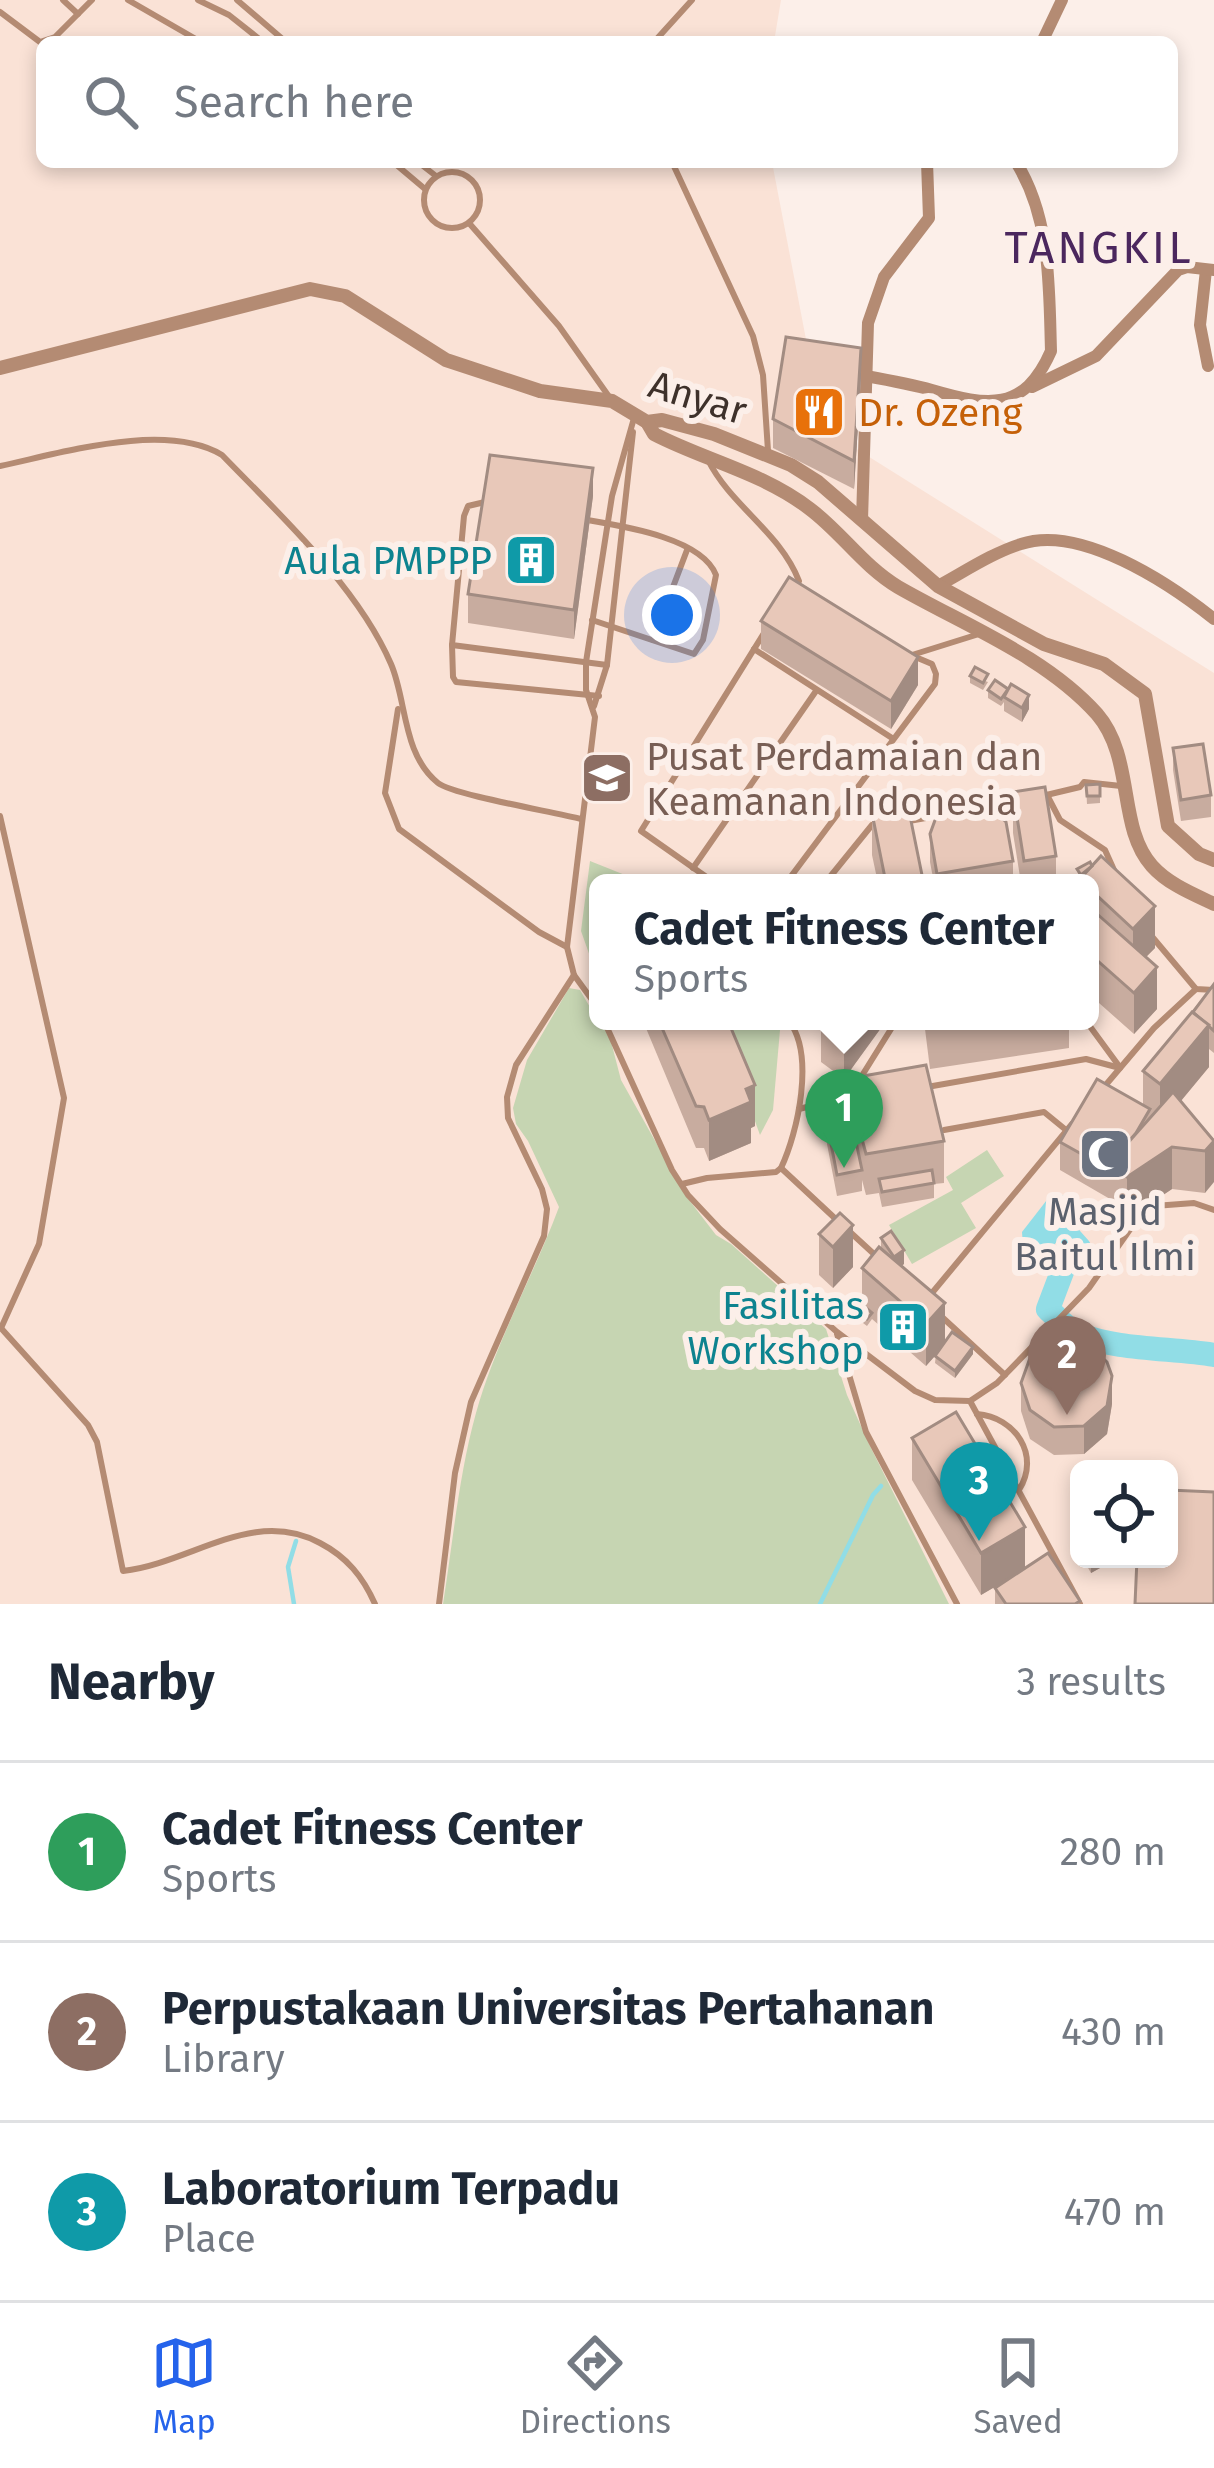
<!DOCTYPE html>
<html lang="en">
<head>
<meta charset="utf-8">
<style>
	:root { --surface:#fff; --page:#f6f6f7; --text:#1f2937; --muted:#747a83; --line:#e0e1e3; --accent:#2563eb }
	body { margin:0; font-family:"Fira Sans",sans-serif; background:var(--page); color:var(--text) }
	.controls { position:absolute; right:36px; bottom:36px; display:grid; overflow:hidden; border-radius:18px; box-shadow:0 6px 18px #0003 }
	.controls button { width:108px; height:108px; display:grid; place-items:center; padding:0; border:0; border-bottom:3px solid var(--line); background:var(--surface); color:var(--text); font:60px sans-serif }
	.you { position:absolute; left:672px; top:615px; width:42px; height:42px; margin:-30px; border:9px solid #fff; border-radius:50%; background:#1a73e8; box-shadow:0 0 0 18px #1a73e833 }
	.badge { display:grid; place-items:center; width:78px; height:78px; border-radius:50%; background:var(--accent); color:#fff; font-size:39px; font-weight:700 }
	.pin { position:absolute; translate:-50% -99px; filter:drop-shadow(0 3px 6px #0008) }
	.pin::after { content:''; position:absolute; top:63px; width:42px; height:36px; background:inherit; clip-path:polygon(0 0,100% 0,50% 100%) }
	.popup { position:absolute; left:589px; top:874px; width:510px; height:156px; box-sizing:border-box; display:grid; place-content:center; border-radius:18px; background:var(--surface); filter:drop-shadow(0 3px 9px #0005); font-size:39px; white-space:nowrap; color:var(--muted) }
	.popup b { font-size:45px; color:var(--text) }
	.popup::after { content:''; position:absolute; left:50%; top:100%; margin-left:-24px; border:24px solid transparent; border-top-color:var(--surface) }
	.list { margin:0; padding:0; list-style:none }
	h2 { display:flex; justify-content:space-between; align-items:center; height:156px; margin:0; padding:0 48px; font-size:51px }
	h2 small { font-size:39px; font-weight:400; color:var(--muted) }
	.list li { display:grid; grid-template-columns:78px 1fr auto; gap:36px; align-items:center; box-sizing:border-box; height:180px; padding:0 48px; border-top:3px solid var(--line) }
	.list b { display:block; font-size:45px; white-space:nowrap }
	.list p { margin:0; font-size:39px; white-space:nowrap; color:var(--muted) }
	.list em { font-size:39px; font-style:normal; color:var(--muted) }
	.icon { flex:none; width:66px; height:66px; fill:none; stroke:currentColor; stroke-width:2; stroke-linecap:round; stroke-linejoin:round }
	.map { position:relative; flex:none; width:1214px; height:1604px; overflow:hidden }
	.search { position:absolute; background:var(--surface); box-shadow:0 6px 18px #0003; left:36px; right:36px; top:36px; height:132px; display:flex; align-items:center; gap:30px; box-sizing:border-box; padding:0 42px; border-radius:18px; color:var(--muted); font-size:45px }
	.sheet { height:696px; background:var(--surface) }
	nav { display:flex; justify-content:space-around; align-items:center; box-sizing:border-box; height:168px; border-top:3px solid var(--line); background:var(--surface); font-size:33px; color:var(--muted) }
	nav a { display:grid; justify-items:center; gap:6px }
	nav .on { color:var(--accent) }
	.map>svg:first-child { display:block }
</style>
</head>
<body>
<div class="map">
<svg width="1214" height="1604" viewBox="0 0 1214 1604">
	<rect width="100%" height="100%" fill="#fcefe9"/>
	<path fill="#fae2d6" fill-rule="evenodd" d="M0,0H781L774,42H42V162H772L823,428L1214,673V1604H0ZM598,883H1090V1021H598ZM1079,1469H1169V1559H1079Z"/>
	<g fill="#c6d5b2">
		<path d="M590,861L645,883H598V979L581,931Z"/>
		<path d="M569,988L580,990L598,1021L608,1030L621,1080L686,1196L716,1235L731,1244L826,1329L847,1395L870,1446L949,1604H443C453,1541 459,1474 476,1413C496,1341 533,1277 559,1207L528,1141L516,1124L513,1108L527,1060Z"/>
		<path d="M719,1021H774L780,1030L773,1110L760,1135Z"/>
		<path d="M987,1150L1004,1176L961,1203L976,1228L912,1264L889,1225L953,1190L946,1177Z"/>
	</g>
	<path fill="#91dde6" d="M1064,1195L1074,1210L1067,1228L1048,1253L1029,1252L1023,1246L1022,1232L1050,1196Z"/>
	<g fill="none" stroke-linecap="round" stroke-linejoin="round">
		<g stroke="#91dde6" stroke-width="4.5">
			<path d="M294,1604L288,1567L296,1541"/>
			<path d="M820,1604L873,1495L881,1486"/>
		</g>
		<path stroke="#91dde6" stroke-width="24" d="M1064,1231L1080,1249L1065,1264L1048,1309C1057,1318 1067,1329 1078,1334C1115,1350 1174,1348 1214,1355"/>
		<g stroke="#b48b73" stroke-width="6">
			<path d="M63,0L78,14"/>
			<path d="M128,0L201,42"/>
			<path d="M198,0L229,15L263,42"/>
			<path d="M237,0L286,42"/>
			<path d="M0,12L40,42L55,37L92,0"/>
			<path d="M654,42L692,0"/>
			<path d="M393,162L425,189"/>
			<path d="M418,162L436,176"/>
			<path d="M672,162L753,336L763,375L768,451"/>
			<circle cx="452" cy="200" r="28"/>
			<path d="M469,223L559,326L610,398"/>
			<path d="M708,460C731,506 780,532 799,581L793,585"/>
			<path d="M0,466C62,453 165,421 222,455C280,515 358,587 391,664C407,701 402,754 438,783C453,795 555,812 581,819"/>
			<path d="M485,502L468,506L464,516L452,645L607,665"/>
			<path d="M587,520C622,526 702,538 716,575L703,640L694,654L592,620"/>
			<path d="M653,640L687,550"/>
			<path d="M452,645L453,677L456,682L599,696"/>
			<path d="M754,649L892,738"/>
			<path d="M912,655L979,634"/>
			<path d="M594,706L607,665L633,432"/>
			<path d="M398,709L385,793L399,829L539,932L567,947"/>
			<path d="M1047,795L1060,820L1105,850L1114,870"/>
			<path d="M1038,797L1080,787L1084,782L1121,786"/>
			<path d="M0,816L64,1098L39,1244L1,1328"/>
			<path d="M909,821L1020,801"/>
			<path d="M693,868L816,691"/>
			<path d="M715,883L641,831L764,633"/>
			<path d="M786,883L935,684L936,674L932,664L913,656"/>
			<path d="M825,883L872,825L878,824"/>
			<path d="M1149,933L1196,989L1214,990"/>
			<path d="M598,1008L574,975L567,947L595,717L586,690V662L612,496L634,418"/>
			<path d="M604,1021L672,1170L688,1195L720,1229L837,1332L915,1391L935,1400L970,1401L997,1383L1089,1288L1131,1228L1154,1206L1194,1203L1214,1210"/>
			<path d="M1086,1021L1119,1066"/>
			<path d="M858,1082L896,1021"/>
			<path d="M927,1087L1086,1059L1120,1068"/>
			<path d="M1104,1087L1154,1028L1196,989"/>
			<path d="M799,1109L854,1095"/>
			<path d="M944,1130L1044,1112L1066,1130"/>
			<path d="M781,1168L840,1223"/>
			<path d="M682,1184L707,1178L776,1172L781,1168C798,1132 815,1055 789,1021"/>
			<path d="M850,1232L875,1255"/>
			<path d="M927,1299L1072,1124"/>
			<path d="M942,1317L1005,1375"/>
			<path d="M0,1327L88,1425L97,1442L123,1571C192,1563 252,1507 320,1543C347,1557 363,1577 375,1604"/>
			<path d="M837,1334L866,1432L957,1604"/>
			<path d="M970,1401L1080,1604"/>
			<path d="M977,1414C1015,1417 1041,1455 1019,1490"/>
			<path d="M439,1604L455,1473L471,1402L544,1236L547,1209L542,1189L508,1118L507,1097L516,1065L574,975"/>
		</g>
		<g stroke="#b48b73" stroke-width="12">
			<path d="M1042,42L1062,0"/>
			<path d="M1206,270L1200,325L1208,366"/>
			<path d="M866,376C888,380 910,384 932,390C987,406 1024,413 1051,351C1049,286 1051,218 1016,162"/>
			<path d="M1032,387L1096,356L1178,270L1187,267L1214,270"/>
			<path d="M862,520L868,323L884,277L929,218L927,162"/>
			<path d="M938,586C964,572 992,553 1021,544C1080,524 1169,583 1214,619"/>
		</g>
		<g stroke="#b48b73" stroke-width="14">
			<path d="M0,368L310,289L345,296L446,360L540,391L612,401L647,422L662,420L714,434L791,465L818,482L938,586L1044,644L1104,664L1145,694L1168,826L1199,854L1214,860"/>
			<path d="M647,422L654,434C704,460 764,473 810,509C842,533 863,566 898,587C964,625 1045,656 1097,714C1135,758 1117,827 1152,866C1168,884 1193,894 1214,904"/>
		</g>
	</g>
	<g fill="#c8ac9f">
		<path d="M861,377L854,489L773,448V419Z"/>
		<path d="M593,496L574,639L468,623V594Z"/>
		<path d="M761,621L918,685L891,729L761,649Z"/>
		<path d="M970,676L988,682L983,690L970,683Z"/>
		<path d="M988,690L1029,709L1022,722L1004,711V702L1001,706L988,698Z"/>
		<path d="M1173,748L1211,795V817L1181,821L1173,770Z"/>
		<path d="M1100,784V803L1087,804L1086,785Z"/>
		<path d="M1013,792L1056,856V883H1021L1013,833Z"/>
		<path d="M872,813L923,880V883H878L872,855Z"/>
		<path d="M930,834L1013,861V883H934L930,862Z"/>
		<path d="M1077,869L1155,948L1146,957L1157,1009L1134,1034L1090,995V883H1080Z"/>
		<path d="M1214,984V1053L1209,1049V1067L1181,1101L1214,1139L1205,1193L1172,1189L1127,1219L1110,1204V1199L1060,1170V1142L1143,1105V1071Z"/>
		<path d="M643,1021H728L755,1126L751,1128V1143L709,1161L704,1148H696Z"/>
		<path d="M821,1021H886L844,1079L821,1062Z"/>
		<path d="M924,1021H1069V1048L930,1069Z"/>
		<path d="M846,1079L944,1141V1183L934,1184V1198L882,1207L879,1193L866,1195L862,1180V1191L837,1196L827,1144V1123L846,1119Z"/>
		<path d="M819,1234L853,1267L833,1288L819,1275Z"/>
		<path d="M881,1238L904,1264L901,1266L945,1343L973,1354L955,1378L935,1363L936,1354L926,1366L872,1319L867,1326L851,1314V1306L862,1304V1268L881,1248Z"/>
		<path d="M1021,1383L1112,1404L1107,1434L1084,1454L1054,1455L1030,1439L1021,1411Z"/>
		<path d="M912,1438L1025,1568L1080,1604H995V1588L1015,1575L981,1595L912,1480Z"/>
		<path d="M1083,1559H1128L1114,1568L1109,1560V1563L1091,1573Z"/>
	</g>
	<g fill="#a28c82">
		<path d="M861,348V377L854,489V461Z"/>
		<path d="M593,468V496L574,639V610Z"/>
		<path d="M918,657V685L891,729V701Z"/>
		<path d="M1029,695V709L1022,722V708Z"/>
		<path d="M1155,906V948L1133,970V929Z"/>
		<path d="M1157,967V1009L1134,1034V993Z"/>
		<path d="M855,1021H886L844,1079V1037Z"/>
		<path d="M1209,1025V1067L1160,1126V1084Z"/>
		<path d="M755,1085V1126L751,1128V1143L709,1161V1120L746,1089Z"/>
		<path d="M1214,1141V1182L1205,1193V1151Z"/>
		<path d="M1172,1147V1189L1127,1219V1177Z"/>
		<path d="M853,1225V1267L833,1288V1247Z"/>
		<path d="M904,1250V1264L894,1271V1257Z"/>
		<path d="M945,1303V1345L926,1366V1324Z"/>
		<path d="M973,1347V1354L955,1378V1371Z"/>
		<path d="M1112,1376V1404L1107,1434L1084,1454V1426Z"/>
		<path d="M1025,1527V1569L981,1595V1553Z"/>
		<path d="M1091,1559H1109V1563L1091,1573Z"/>
		<path d="M1116,1559H1128L1114,1568V1560Z"/>
	</g>
	<g fill="#e8c8b9" stroke="#a28c82" stroke-width="3">
		<path d="M786,337L861,348L854,461L773,419Z"/>
		<path d="M490,455L593,468L574,610L468,594Z"/>
		<path d="M789,577L918,657L891,701L761,621Z"/>
		<path d="M975,667L988,674L983,683L970,676Z"/>
		<path d="M995,680L1008,689L1001,699L988,690Z"/>
		<path d="M1011,684L1029,695L1022,708L1004,697Z"/>
		<path d="M1203,744L1211,795L1181,800L1173,748Z"/>
		<path d="M1100,784V796H1087L1086,785Z"/>
		<path d="M1045,787L1056,856L1024,861L1013,792Z"/>
		<path d="M988,805L1006,822L1013,861L937,874L930,834L938,812L964,816Z"/>
		<path d="M908,806L923,880L906,883H886L872,813Z"/>
		<path d="M1101,856L1155,906L1133,929L1090,889V883H1084L1080,879Z"/>
		<path d="M1090,862L1092,866L1081,875L1077,869Z"/>
		<path d="M1096,913L1157,967L1134,993L1090,954V919Z"/>
		<path d="M1214,984V1031L1193,1012Z"/>
		<path d="M1192,1012L1209,1025L1160,1084L1143,1071Z"/>
		<path d="M659,1021H728L755,1085L746,1089L751,1102L709,1120L704,1107L696,1106Z"/>
		<path d="M822,1021H855L844,1037Z"/>
		<path d="M929,1021H973L930,1027Z"/>
		<path d="M926,1065L944,1141L866,1154L846,1079Z"/>
		<path d="M1097,1079L1150,1109L1136,1133L1110,1163V1170L1060,1142Z"/>
		<path d="M1173,1092L1214,1141L1205,1151L1172,1147L1127,1177L1110,1163Z"/>
		<path d="M851,1118L862,1170L837,1175L827,1123Z"/>
		<path d="M932,1170L934,1183L882,1192L879,1179Z"/>
		<path d="M840,1213L853,1225L833,1247L819,1234Z"/>
		<path d="M891,1231L904,1250L894,1257L881,1238Z"/>
		<path d="M879,1247L945,1303L926,1324L862,1268Z"/>
		<path d="M857,1300L872,1313L867,1319L851,1306Z"/>
		<path d="M952,1332L973,1347L955,1371L935,1356Z"/>
		<path d="M1055,1339L1085,1341L1107,1362L1112,1376L1107,1406L1084,1426L1054,1427L1030,1410L1021,1383L1031,1355L1042,1345Z"/>
		<path d="M956,1412L1025,1527L981,1553L912,1438Z"/>
		<path d="M1169,1490L1214,1492V1604H1135L1137,1559H1169Z"/>
		<path d="M1048,1553L1080,1601L1075,1604H1006L995,1588Z"/>
	</g>
	<defs>
		<g id="restaurant-square" transform="scale(2.7)"><rect x="-9" y="-9" width="18" height="18" rx="4" fill="#e8710a" stroke="#fcefe9"/><path d="M-5-6h1v4h1v-4h1v4h1v-4h1v5L-1.5 .5V6h-2V.5L-5-1ZM5-6V6H3V1.5H1.5Q1.5-4 5-6Z" fill="#fff"/></g>
		<g id="building-square" transform="scale(2.7)"><rect x="-9" y="-9" width="18" height="18" rx="4" fill="#0f9aa8" stroke="#fcefe9"/><path d="M-4-6H4V6H1V3H-1V6H-4ZM-2.5-4.3h1.7v1.8h-1.7ZM.8-4.3h1.7v1.8H.8ZM-2.5-1h1.7V.8h-1.7ZM.8-1h1.7V.8H.8Z" fill="#fff"/></g>
		<g id="university-square" transform="scale(2.7)"><rect x="-9" y="-9" width="18" height="18" rx="4" fill="#8d6e63" stroke="#fcefe9"/><path d="M0-5L7-2L0 1L-7-2ZM-4 1L0 2.5L4 1V4Q0 6-4 4Z" fill="#fff"/></g>
		<g id="mosque-square" transform="scale(2.7)"><rect x="-9" y="-9" width="18" height="18" rx="4" fill="#6b7280" stroke="#fcefe9"/><path d="M3.5-4.9A6 6 0 1 0 3.5 4.9A5 5 0 1 1 3.5-4.9Z" fill="#fff"/></g>
	</defs>
	<g fill-rule="evenodd">
		<use href="#restaurant-square" x="819" y="412"/>
		<use href="#building-square" x="531" y="560"/>
		<use href="#university-square" x="607" y="778"/>
		<use href="#mosque-square" x="1105" y="1154"/>
		<use href="#building-square" x="903" y="1327"/>
	</g>
	<g text-anchor="middle" stroke-width="12" stroke-linejoin="round" paint-order="stroke">
		<g font-size="39" fill="#3e312b" stroke="#fcefe9">
			<text transform="translate(698 397) rotate(17)" y="14">Anyar</text>
		</g>
		<g font-size="39" fill="#c56008" stroke="#fcefe9" text-anchor="start">
			<text x="858" y="426">Dr. Ozeng</text>
		</g>
		<g font-size="39" fill="#0d838f" stroke="#fcefe9" text-anchor="end">
			<text x="492" y="574">Aula PMPPP</text>
			<text x="864" y="1319">Fasilitas<tspan x="864" dy="45">Workshop</tspan></text>
		</g>
		<g font-size="39" fill="#785e54" stroke="#fcefe9" text-anchor="start">
			<text x="646" y="770">Pusat Perdamaian dan<tspan x="646" dy="45">Keamanan Indonesia</tspan></text>
		</g>
		<g font-size="39" fill="#5b616d" stroke="#fcefe9">
			<text x="1105" y="1225">Masjid<tspan x="1105" dy="45">Baitul Ilmi</tspan></text>
		</g>
		<g font-size="45" letter-spacing="3" fill="#4b275e" stroke="#fcefe9">
			<text x="1099" y="263">TANGKIL</text>
		</g>
	</g>
</svg>
<div class="controls">
<button><svg class="icon" aria-label="locate" viewBox="0 0 24 24"><circle cx="12" cy="12" r="6"/><path d="M12 2v4M12 18v4M2 12h4M18 12h4"/></svg></button>
</div>
<div class="you"></div>
<div class="pin badge" style="left:844px;top:1168px;background:#2e9e5b">1</div>
<div class="popup"><b>Cadet Fitness Center</b>Sports</div>
<div class="pin badge" style="left:1067px;top:1415px;background:#8d6e63">2</div>
<div class="pin badge" style="left:979px;top:1541px;background:#0f9aa8">3</div>
<div class="search"><svg class="icon" aria-label="search" viewBox="0 0 24 24"><circle cx="10" cy="10" r="6"/><path d="M15 15l6 6"/></svg>Search here</div>
</div>
<section class="sheet">
<h2>Nearby<small>3 results</small></h2>
<ul class="list">
<li><span class="badge" style="background:#2e9e5b">1</span><div><b>Cadet Fitness Center</b><p>Sports</p></div><em>280 m</em></li>
<li><span class="badge" style="background:#8d6e63">2</span><div><b>Perpustakaan Universitas Pertahanan</b><p>Library</p></div><em>430 m</em></li>
<li><span class="badge" style="background:#0f9aa8">3</span><div><b>Laboratorium Terpadu</b><p>Place</p></div><em>470 m</em></li>
</ul>
</section>
<nav>
<a class="on"><svg class="icon" aria-label="map" viewBox="0 0 24 24"><path d="M3 6l6-2 6 2 6-2v14l-6 2-6-2-6 2zM9 4v14M15 6v14"/></svg>Map</a>
<a><svg class="icon" aria-label="directions" viewBox="0 0 24 24"><path d="M12 3l9 9-9 9-9-9zM9 14v-3h6M13 9l2 2-2 2"/></svg>Directions</a>
<a><svg class="icon" aria-label="saved" viewBox="0 0 24 24"><path d="M7 4h10v16l-5-4-5 4z"/></svg>Saved</a>
</nav>
</body>
</html>
